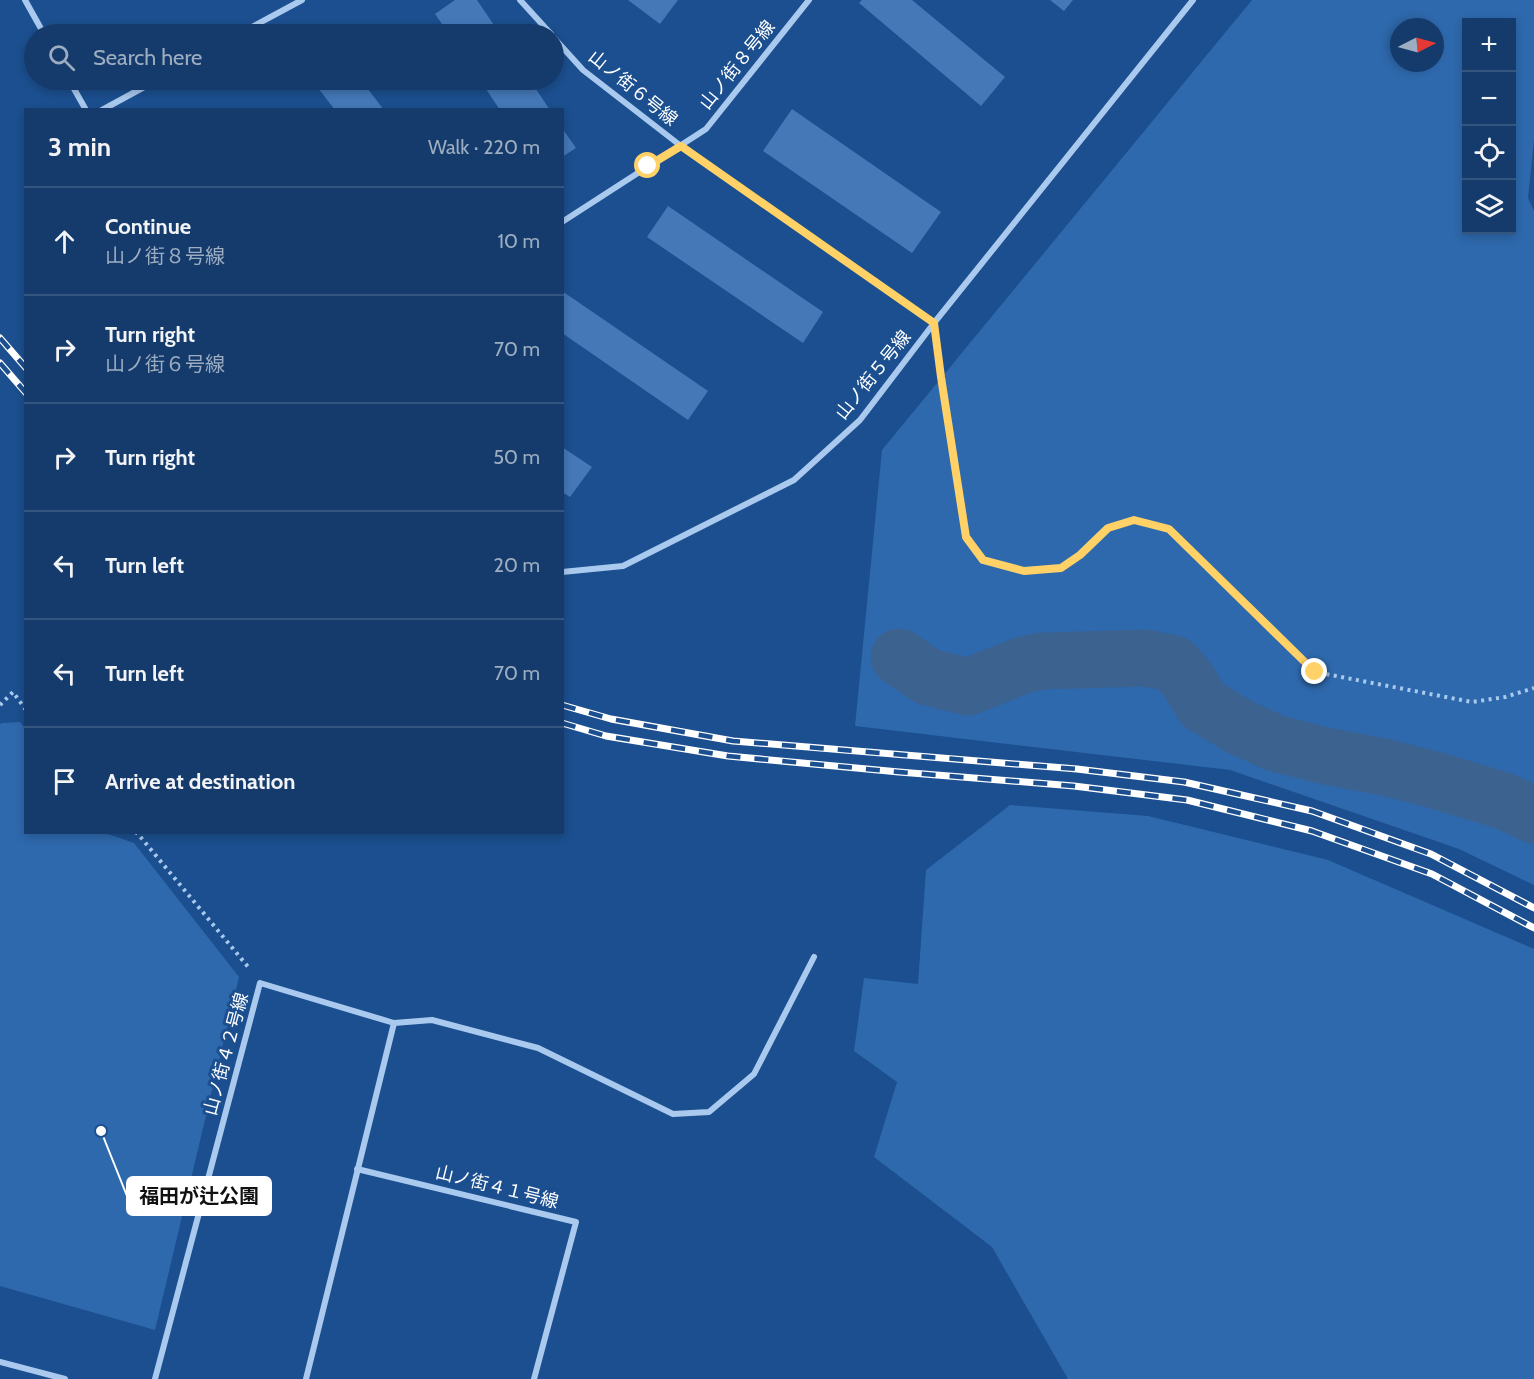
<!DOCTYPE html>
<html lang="en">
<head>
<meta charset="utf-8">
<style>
	:root { --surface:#143b6b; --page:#214673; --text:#f1f3f6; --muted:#9dadc1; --line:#33557e }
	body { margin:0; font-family:Cabin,"Noto Sans JP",sans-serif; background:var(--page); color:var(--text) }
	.controls { position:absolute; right:18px; top:18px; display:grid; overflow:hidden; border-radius:0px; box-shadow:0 3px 9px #0003 }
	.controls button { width:54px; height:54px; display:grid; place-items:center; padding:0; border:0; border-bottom:2px solid var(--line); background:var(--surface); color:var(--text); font:30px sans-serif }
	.compass { position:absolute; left:1390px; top:18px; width:54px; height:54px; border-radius:50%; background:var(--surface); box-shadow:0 3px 9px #0003; rotate:84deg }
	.stop { position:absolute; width:18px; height:18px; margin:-14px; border:4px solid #ffd166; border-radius:50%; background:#fff }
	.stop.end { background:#ffd166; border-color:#fff; box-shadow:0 2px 6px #0008 }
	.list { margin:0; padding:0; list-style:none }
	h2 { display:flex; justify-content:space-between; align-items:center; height:78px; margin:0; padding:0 24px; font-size:26px }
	h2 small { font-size:20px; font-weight:400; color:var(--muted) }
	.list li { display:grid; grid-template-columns:39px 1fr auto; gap:18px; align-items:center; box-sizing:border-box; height:108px; padding:0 24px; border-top:2px solid var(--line) }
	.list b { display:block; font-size:22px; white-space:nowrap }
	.list p { margin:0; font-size:20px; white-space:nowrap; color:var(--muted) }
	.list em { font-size:20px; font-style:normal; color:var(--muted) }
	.icon { flex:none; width:33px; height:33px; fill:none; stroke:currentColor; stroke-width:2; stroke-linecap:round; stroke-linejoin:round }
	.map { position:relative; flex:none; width:1534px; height:1379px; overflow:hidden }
	.search { position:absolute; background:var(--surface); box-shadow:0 3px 9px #0003; left:24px; top:24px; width:540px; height:66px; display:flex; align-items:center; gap:15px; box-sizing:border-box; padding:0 21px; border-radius:33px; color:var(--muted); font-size:22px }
	.panel { position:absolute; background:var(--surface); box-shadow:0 3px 9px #0003; left:24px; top:108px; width:540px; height:726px; border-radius:0px }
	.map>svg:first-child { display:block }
</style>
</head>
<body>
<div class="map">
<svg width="1534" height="1379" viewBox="0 0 1534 1379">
	<rect width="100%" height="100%" fill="#1b4f8f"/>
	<g fill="#2e69ad" fill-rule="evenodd">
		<path d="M1252,0H1534V140L1528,198L1534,211V885L1459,849L1230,770L855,726L882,450ZM1466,22H1512V230H1466ZM1399,27H1435V63H1399Z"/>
		<path d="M20,722L26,730V832L105,833L134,843L239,977L155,1330L0,1286V724L2,723Z"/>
		<path d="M1010,805L1148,816L1328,860L1534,949V1379H1068L992,1247L874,1157L897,1082L854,1051L864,978L918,984L926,870Z"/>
	</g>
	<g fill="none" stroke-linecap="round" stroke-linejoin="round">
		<path stroke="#3c6290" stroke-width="57" d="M899,657L928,677L968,687L1023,665L1043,661L1146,658L1174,664L1187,679L1203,705L1240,727L1275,743L1326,756L1388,768L1438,781L1504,801L1534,815"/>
	</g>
	<g fill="#4478b7">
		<path d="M455,0H477L500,34H449L435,14Z"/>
		<path d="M628,0H678L660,24Z"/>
		<path d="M862,0H912L1005,77L981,106L859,3Z"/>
		<path d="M1050,0H1073L1064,11Z"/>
		<path d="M312,80H361L384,110H335Z"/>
		<path d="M480,80H530L550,110H500Z"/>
		<path d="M792,109L941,212L912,253L763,151Z"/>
		<path d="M562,128L576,148L562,157Z"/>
		<path d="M668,206L823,312L803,343L647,237Z"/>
		<path d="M562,291L708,391L688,420L562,333Z"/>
		<path d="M562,447L592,467L570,497L562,492Z"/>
	</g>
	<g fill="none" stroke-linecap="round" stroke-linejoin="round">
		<g stroke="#a9c9ee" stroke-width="4" stroke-dasharray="3 4.5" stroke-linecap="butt">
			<path d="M938,351L966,537L983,560L1024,571L1061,568L1080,555L1108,528L1134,520L1169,529L1315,672L1472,702L1505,697L1534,688"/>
			<path d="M0,705L13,692L26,710"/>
			<path d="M135,832L138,834L249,968"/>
		</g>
		<g stroke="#a9c9ee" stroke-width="6">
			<path d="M25,0L44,34"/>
			<path d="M520,0L551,34"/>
			<path d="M239,34L302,0"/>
			<path d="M554,38L583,70L681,146L934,323"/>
			<path d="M69,80L86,110"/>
			<path d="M102,110L157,80"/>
			<path d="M562,222L706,129L809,0"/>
			<path d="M562,572L623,566L794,480L860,420L934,323L1193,0"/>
			<path d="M394,1023L432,1020L538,1048L673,1114L709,1112L754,1074L814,957"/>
			<path d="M357,1169L576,1222L534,1379"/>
			<path d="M0,1362L65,1379"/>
			<path d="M155,1379L260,983L394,1023L306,1379"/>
		</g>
		<g stroke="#fff" stroke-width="7">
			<g id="rail">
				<path d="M0,338L26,368"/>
				<path d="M0,363L26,393"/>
				<path d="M562,705L611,719L733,741L1077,769L1184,782L1312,811L1431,854L1534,908"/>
				<path d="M562,723L606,736L728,756L899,772L1074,786L1187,800L1312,831L1432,874L1534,928"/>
			</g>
		</g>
		<use href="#rail" stroke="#1b4f8f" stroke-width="4.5" stroke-dasharray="14" stroke-linecap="butt"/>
	</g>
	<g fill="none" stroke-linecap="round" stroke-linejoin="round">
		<path stroke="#ffd166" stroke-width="8" d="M648,166L681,146L934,323L941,377L966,537L983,560L1024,571L1061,568L1080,555L1108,528L1134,520L1169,529L1315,672"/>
	</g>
	<g text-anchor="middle" stroke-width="6" stroke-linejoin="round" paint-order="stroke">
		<g font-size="18" fill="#fff" stroke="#1b4f8f">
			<text transform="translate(737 65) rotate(-51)" y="6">山ノ街８号線</text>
			<text transform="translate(633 88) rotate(39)" y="6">山ノ街６号線</text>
			<text transform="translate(873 375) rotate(-51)" y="6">山ノ街５号線</text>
			<text transform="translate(226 1054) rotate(-75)" y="6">山ノ街４２号線</text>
			<text transform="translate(497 1187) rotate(14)" y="6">山ノ街４１号線</text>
		</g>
	</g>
	<path fill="none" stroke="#fff" stroke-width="2" d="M101 1131L127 1196"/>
	<circle fill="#fff" stroke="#1b4f8f" stroke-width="2" cx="101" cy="1131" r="6"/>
	<rect fill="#fff" stroke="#fff" stroke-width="2" x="127" y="1177" width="144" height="38" rx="6"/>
	<g font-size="20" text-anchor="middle" font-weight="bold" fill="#111">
		<text x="199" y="1203">福田が辻公園</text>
	</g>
</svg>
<div class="controls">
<button>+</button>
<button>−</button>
<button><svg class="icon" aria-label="locate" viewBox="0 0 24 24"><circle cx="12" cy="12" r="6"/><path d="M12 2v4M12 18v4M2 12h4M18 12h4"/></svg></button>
<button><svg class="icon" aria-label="layers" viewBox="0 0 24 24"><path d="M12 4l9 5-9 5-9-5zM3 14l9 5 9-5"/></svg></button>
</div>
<svg class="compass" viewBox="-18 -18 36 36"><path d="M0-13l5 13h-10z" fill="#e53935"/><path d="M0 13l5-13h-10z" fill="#9dadc1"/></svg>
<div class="stop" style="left:648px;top:166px"></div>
<div class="stop end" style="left:1315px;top:672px"></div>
<div class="search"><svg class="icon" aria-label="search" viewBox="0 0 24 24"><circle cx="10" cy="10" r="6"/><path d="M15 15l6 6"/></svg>Search here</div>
<section class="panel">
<h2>3 min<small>Walk · 220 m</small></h2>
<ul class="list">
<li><svg class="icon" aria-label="ahead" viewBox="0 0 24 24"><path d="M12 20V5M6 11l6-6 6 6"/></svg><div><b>Continue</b><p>山ノ街８号線</p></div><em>10 m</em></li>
<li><svg class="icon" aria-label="right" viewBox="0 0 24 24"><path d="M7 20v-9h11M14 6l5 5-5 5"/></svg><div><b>Turn right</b><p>山ノ街６号線</p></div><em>70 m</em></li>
<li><svg class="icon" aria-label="right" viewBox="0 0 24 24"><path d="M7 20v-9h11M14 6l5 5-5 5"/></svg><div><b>Turn right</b></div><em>50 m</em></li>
<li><svg class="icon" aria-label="left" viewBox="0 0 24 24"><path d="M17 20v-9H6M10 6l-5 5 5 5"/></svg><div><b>Turn left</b></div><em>20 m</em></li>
<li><svg class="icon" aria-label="left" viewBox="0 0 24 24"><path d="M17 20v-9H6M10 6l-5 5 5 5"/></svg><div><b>Turn left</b></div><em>70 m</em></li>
<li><svg class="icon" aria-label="arrive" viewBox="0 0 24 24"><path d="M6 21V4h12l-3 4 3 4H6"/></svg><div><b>Arrive at destination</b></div></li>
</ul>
</section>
</div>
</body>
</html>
